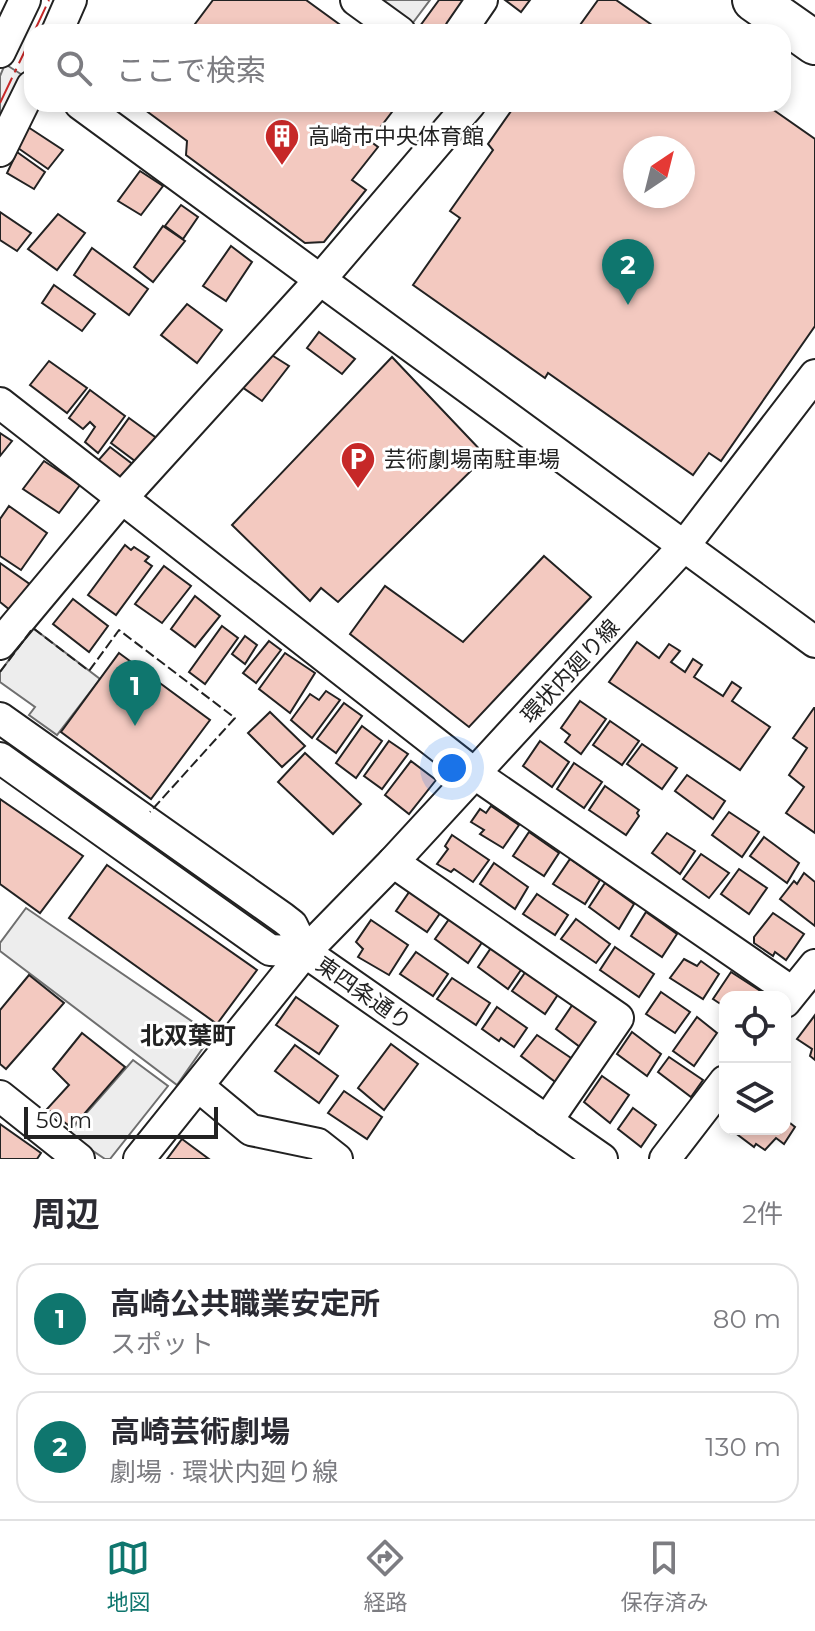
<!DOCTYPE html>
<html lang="ja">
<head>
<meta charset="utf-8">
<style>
	:root { --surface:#fff; --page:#f2f2f3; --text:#2b2b33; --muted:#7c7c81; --line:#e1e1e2; --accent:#0f766e }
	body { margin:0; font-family:Montserrat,"Noto Sans JP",sans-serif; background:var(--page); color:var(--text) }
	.controls { position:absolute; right:24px; bottom:24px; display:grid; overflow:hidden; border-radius:16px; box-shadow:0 4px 12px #0003 }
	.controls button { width:72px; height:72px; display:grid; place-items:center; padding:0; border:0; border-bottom:2px solid var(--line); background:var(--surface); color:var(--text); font:40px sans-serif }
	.compass { position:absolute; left:623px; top:136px; width:72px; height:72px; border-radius:50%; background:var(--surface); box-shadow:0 4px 12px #0003; rotate:35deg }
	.scale { position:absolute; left:24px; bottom:20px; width:194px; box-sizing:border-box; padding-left:8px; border:4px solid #222; border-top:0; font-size:22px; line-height:28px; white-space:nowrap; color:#222; -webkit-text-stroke:6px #fff; paint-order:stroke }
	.you { position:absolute; left:452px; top:768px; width:28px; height:28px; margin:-20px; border:6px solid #fff; border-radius:50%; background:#1a73e8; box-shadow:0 0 0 12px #1a73e833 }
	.badge { display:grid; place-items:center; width:52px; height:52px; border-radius:50%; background:var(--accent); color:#fff; font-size:26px; font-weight:700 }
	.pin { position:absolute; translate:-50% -66px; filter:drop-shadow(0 2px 4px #0008) }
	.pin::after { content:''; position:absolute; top:42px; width:28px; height:24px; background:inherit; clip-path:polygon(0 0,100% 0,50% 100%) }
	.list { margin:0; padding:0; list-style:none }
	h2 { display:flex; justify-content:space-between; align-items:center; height:104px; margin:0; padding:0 32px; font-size:34px }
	h2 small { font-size:26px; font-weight:400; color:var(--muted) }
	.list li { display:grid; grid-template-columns:52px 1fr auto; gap:24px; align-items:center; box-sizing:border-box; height:112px; margin:0 16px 16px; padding:0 16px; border:2px solid var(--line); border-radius:24px }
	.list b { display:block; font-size:30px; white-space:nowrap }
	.list p { margin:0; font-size:26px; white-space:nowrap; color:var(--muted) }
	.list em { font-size:26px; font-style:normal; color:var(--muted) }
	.icon { flex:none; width:44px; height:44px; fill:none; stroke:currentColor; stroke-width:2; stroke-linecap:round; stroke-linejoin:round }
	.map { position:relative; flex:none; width:815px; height:1159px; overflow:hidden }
	.search { position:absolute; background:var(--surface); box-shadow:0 4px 12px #0003; left:24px; right:24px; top:24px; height:88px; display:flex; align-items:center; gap:20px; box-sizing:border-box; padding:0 28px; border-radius:24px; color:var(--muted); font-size:30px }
	.sheet { height:360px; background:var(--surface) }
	nav { display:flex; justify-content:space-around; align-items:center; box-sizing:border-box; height:112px; border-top:2px solid var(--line); background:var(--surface); font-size:22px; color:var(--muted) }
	nav a { display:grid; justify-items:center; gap:4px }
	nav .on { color:var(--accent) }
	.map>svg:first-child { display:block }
</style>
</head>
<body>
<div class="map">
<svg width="815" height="1159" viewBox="0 0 815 1159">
	<rect width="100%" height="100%" fill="#fff"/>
	<path fill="#eee" stroke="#6f6f6f" stroke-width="2" d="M5,64L24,76L0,127V76Z"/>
	<g fill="#ededed" stroke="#6f6f6f" stroke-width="2">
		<path d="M377,0H430L412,24Z"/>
		<path d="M33,628L100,679L57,735L29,715L35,707L0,682V672Z"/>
		<path d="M26,908L212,1035L177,1085L0,951V943Z"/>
		<path d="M133,1060L168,1086L110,1159H105L68,1134Z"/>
	</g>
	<g fill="#f3c9c0" stroke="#222" stroke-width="2" fill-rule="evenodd">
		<path d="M213,0H306L350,32H189Z"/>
		<path d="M439,0H468L444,32H428L420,26Z"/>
		<path d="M505,0H530L521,12Z"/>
		<path d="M598,0H616L662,32H575Z"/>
		<path d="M137,104H398L370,141L378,147L352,180L366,190L324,242L305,243L186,155L187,141Z"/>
		<path d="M516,104H765L815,139V326L721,461L709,453L693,475L548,373L545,378L413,285L460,218L450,211L493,150L488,144ZM635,148H683V196H635Z"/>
		<path d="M28,127L63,150L48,169L18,148Z"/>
		<path d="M17,152L45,172L34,189L7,173Z"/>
		<path d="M140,171L163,186L141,215L118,201Z"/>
		<path d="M181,205L198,217L183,239L165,226Z"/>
		<path d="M0,212L31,233L17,251L0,240Z"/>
		<path d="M58,214L85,233L57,270L28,249Z"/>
		<path d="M163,226L185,241L153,282L134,267Z"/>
		<path d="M231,246L252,262L226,301L203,286Z"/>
		<path d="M92,248L148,289L129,315L74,275Z"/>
		<path d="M54,285L95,314L82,331L42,303Z"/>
		<path d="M187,304L222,330L197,363L161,335Z"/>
		<path d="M319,332L355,359L342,374L307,348Z"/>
		<path d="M270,354L289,366L262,401L242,387Z"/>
		<path d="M392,357L486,456L338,602L321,588L310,601L232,525Z"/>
		<path d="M49,361L87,388L67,413L30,385Z"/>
		<path d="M90,390L125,416L98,453L85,442L95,427L90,422L83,429L69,418Z"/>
		<path d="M129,418L162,442L143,467L111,443Z"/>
		<path d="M0,433L12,441L0,456Z"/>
		<path d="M110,447L139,469L125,486L96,463Z"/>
		<path d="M44,461L80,485L59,513L23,489Z"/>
		<path d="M9,506L47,533L21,570L0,556V519Z"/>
		<path d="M125,545L131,550L134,547L149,557L145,561L152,566L116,615L88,595Z"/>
		<path d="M544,556L591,597L469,727L350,634L385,586L463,642Z"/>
		<path d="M0,563L31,585L10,610L0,602Z"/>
		<path d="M164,566L191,586L162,623L135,604Z"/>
		<path d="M195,596L220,616L195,647L171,629Z"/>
		<path d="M73,599L108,626L89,652L53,624Z"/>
		<path d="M222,626L238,638L205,684L189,672Z"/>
		<path d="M245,636L257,645L245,664L232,654Z"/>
		<path d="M269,641L281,650L256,683L243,673Z"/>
		<path d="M637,642L659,658L669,644L680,651L671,662L685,672L693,659L702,665L694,677L723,696L732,682L741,688L732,701L770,727L740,770L609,682Z"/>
		<path d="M119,653L210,720L151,799L61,732Z"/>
		<path d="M285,653L315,673L290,713L259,689Z"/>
		<path d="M326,691L340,700L312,738L291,720L310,694L319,700Z"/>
		<path d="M580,701L606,719L581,754L565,742L570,735L561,728Z"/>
		<path d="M344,703L362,716L336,753L317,739Z"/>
		<path d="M814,708H815V833L786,813L804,787L789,775L807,748L793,738Z"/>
		<path d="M270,712L305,746L282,767L248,733Z"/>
		<path d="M610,721L639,741L622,765L593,745Z"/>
		<path d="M362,726L382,741L356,778L336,763Z"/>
		<path d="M389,741L408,754L382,789L364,776Z"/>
		<path d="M540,741L569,762L552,787L523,766Z"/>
		<path d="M642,744L677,768L662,789L627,764Z"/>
		<path d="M305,753L361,804L333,834L278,782Z"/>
		<path d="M411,761L436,780L409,814L385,795Z"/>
		<path d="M574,763L602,782L584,808L557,789Z"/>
		<path d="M687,775L725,801L713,819L675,791Z"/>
		<path d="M605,786L639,810L637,813L639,816L626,835L589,810Z"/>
		<path d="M0,799L83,856L40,913L0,884Z"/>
		<path d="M491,806L519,825L503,848L480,834L484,830L471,822L480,809L486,813Z"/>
		<path d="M729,812L759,832L742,857L712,835Z"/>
		<path d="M529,832L559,853L544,876L513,856Z"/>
		<path d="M667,833L695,851L680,874L652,853Z"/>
		<path d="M452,835L489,860L473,882L454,869L451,872L437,864L448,849L445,846Z"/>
		<path d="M764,837L799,863L787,883L750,856Z"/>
		<path d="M701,854L729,873L709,898L683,879Z"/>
		<path d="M570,859L600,880L585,904L553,884Z"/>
		<path d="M494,863L528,887L515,909L480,884Z"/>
		<path d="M107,865L257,970L217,1024L69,918Z"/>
		<path d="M739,869L767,888L749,914L721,894Z"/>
		<path d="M804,873L815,882V926L780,899L794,881L797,884Z"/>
		<path d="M605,883L634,904L619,929L589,907Z"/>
		<path d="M412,888L443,909L427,932L396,911Z"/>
		<path d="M537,894L568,915L555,935L523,914Z"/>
		<path d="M646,912L677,934L662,957L631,936Z"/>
		<path d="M773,913L804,934L786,960L775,952L773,956L754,943V937Z"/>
		<path d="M452,915L485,938L468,963L435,939Z"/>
		<path d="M576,919L610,944L596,963L561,939Z"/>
		<path d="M371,920L408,945L389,975L358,957L363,949L356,942Z"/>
		<path d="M495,942L525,964L508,989L478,967Z"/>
		<path d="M615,947L654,974L639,997L600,970Z"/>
		<path d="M416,952L448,974L433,996L400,974Z"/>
		<path d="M684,959L697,966L701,961L719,974L703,999L670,978Z"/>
		<path d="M529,967L561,990L545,1014L512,991Z"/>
		<path d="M731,972L762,992L758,997H725V1007L713,999Z"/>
		<path d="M29,975L64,1003L6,1069L0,1064V1010Z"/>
		<path d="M452,978L490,1003L476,1025L437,999Z"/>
		<path d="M661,992L690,1012L675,1033L646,1014Z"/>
		<path d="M296,997L338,1026L319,1054L276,1025Z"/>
		<path d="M575,1001L606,1028L588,1053L556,1029Z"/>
		<path d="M497,1007L527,1028L514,1047L501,1038L499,1041L482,1029Z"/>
		<path d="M815,1015V1060L810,1056L812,1049L797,1039Z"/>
		<path d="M697,1017L717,1033L694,1066L673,1051Z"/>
		<path d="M632,1032L661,1054L647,1076L617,1054Z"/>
		<path d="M82,1033L125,1067L72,1128L47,1109L69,1085L53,1069Z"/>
		<path d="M537,1035L574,1060L558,1084L521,1056Z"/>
		<path d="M391,1044L418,1064L384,1110L358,1088Z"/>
		<path d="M295,1045L338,1076L319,1103L275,1071Z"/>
		<path d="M669,1057L703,1080L691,1097L658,1072Z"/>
		<path d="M602,1076L629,1095L610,1123L584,1102Z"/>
		<path d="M344,1091L382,1117L367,1139L328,1113Z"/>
		<path d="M633,1108L656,1125L641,1147L618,1129Z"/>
		<path d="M785,1119L795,1127L784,1144L776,1138L765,1150L756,1144L754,1147L730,1129H785Z"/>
		<path d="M0,1124L41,1153L37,1159H0Z"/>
		<path d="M182,1139L209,1159H167Z"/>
	</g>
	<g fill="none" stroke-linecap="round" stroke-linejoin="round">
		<g stroke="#222" stroke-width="34">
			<g id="minor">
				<path d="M356,0L400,32"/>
				<path d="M57,32L71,0"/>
				<path d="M460,32L482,0"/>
				<path d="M0,52L25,0"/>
				<path d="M80,104L815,642"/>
				<path d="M0,151L32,86"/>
				<path d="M0,403L475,774L792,992"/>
				<path d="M0,644L122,498L319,281L470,104"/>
				<path d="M0,718L283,918L292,925L305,952L602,1159"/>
				<path d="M0,758L270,950L305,952"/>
				<path d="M393,862L618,1018L547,1121"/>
				<path d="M785,1002L815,965"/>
				<path d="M198,1086L251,1130L318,1144L337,1159"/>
				<path d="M0,1096L79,1159"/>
				<path d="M139,1159L305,952L393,862L684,546L815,375"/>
				<path d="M665,1159L725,1081"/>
			</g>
		</g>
		<g stroke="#222" stroke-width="46">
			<path id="highway" d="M754,0L815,43"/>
		</g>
		<use href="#minor" stroke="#fff" stroke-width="30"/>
		<use href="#highway" stroke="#fff" stroke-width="42"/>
		<path stroke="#222" stroke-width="2" stroke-dasharray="10 4" stroke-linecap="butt" d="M0,672L33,628L89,671L119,630L235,718L150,812"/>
		<g stroke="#c62828" stroke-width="2" stroke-dasharray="28 6 4 6" stroke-linecap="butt">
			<path d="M34,32L49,0"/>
			<path d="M0,103L32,36"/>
		</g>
	</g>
	<defs>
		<g id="building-pin" transform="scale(1.8)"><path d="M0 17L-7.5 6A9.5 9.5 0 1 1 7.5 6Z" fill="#c62828" stroke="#fff"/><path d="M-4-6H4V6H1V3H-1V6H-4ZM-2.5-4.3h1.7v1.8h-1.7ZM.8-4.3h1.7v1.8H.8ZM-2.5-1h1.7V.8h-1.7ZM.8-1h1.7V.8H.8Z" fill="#fff"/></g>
		<g id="parking-pin" transform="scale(1.8)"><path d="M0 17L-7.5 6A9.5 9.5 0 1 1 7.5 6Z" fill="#c62828" stroke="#fff"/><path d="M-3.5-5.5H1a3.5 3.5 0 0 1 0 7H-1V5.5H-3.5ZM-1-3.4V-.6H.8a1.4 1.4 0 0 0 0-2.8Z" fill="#fff"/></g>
	</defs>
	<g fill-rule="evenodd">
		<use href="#building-pin" x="282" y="136"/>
		<use href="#parking-pin" x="358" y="459"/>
	</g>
	<g text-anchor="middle" stroke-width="6" stroke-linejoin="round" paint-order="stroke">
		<g font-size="22" fill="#222" stroke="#fff" text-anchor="start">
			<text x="308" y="144">高崎市中央体育館</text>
			<text x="384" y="467">芸術劇場南駐車場</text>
		</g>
		<g font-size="22" fill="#222" stroke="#fff">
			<text transform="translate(570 671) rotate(-47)" y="8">環状内廻り線</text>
			<text transform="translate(364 993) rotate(35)" y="8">東四条通り</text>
		</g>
		<g font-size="24" font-weight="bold" fill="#222" stroke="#fff">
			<text x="188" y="1044">北双葉町</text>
		</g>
	</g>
</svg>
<div class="controls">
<button><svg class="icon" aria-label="locate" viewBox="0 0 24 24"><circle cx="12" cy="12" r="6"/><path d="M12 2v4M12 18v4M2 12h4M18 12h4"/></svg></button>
<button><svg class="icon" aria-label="layers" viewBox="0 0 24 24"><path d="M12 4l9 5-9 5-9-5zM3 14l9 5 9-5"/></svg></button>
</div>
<svg class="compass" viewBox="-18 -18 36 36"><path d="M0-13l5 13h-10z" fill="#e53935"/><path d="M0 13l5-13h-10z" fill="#7c7c81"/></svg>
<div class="scale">50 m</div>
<div class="you"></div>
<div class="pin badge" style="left:135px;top:726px">1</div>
<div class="pin badge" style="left:628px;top:305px">2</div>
<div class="search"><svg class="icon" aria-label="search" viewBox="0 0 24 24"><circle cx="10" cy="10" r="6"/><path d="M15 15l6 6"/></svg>ここで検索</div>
</div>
<section class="sheet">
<h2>周辺<small>2件</small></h2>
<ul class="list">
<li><span class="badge">1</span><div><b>高崎公共職業安定所</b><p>スポット</p></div><em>80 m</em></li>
<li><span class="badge">2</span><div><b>高崎芸術劇場</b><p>劇場 · 環状内廻り線</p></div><em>130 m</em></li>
</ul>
</section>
<nav>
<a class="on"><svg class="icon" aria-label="map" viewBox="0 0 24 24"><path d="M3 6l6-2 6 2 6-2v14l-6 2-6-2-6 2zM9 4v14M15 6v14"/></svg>地図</a>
<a><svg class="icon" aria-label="directions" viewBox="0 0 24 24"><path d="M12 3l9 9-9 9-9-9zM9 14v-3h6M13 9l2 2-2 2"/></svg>経路</a>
<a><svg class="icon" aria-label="saved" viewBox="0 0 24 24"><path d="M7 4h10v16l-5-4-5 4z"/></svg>保存済み</a>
</nav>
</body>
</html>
